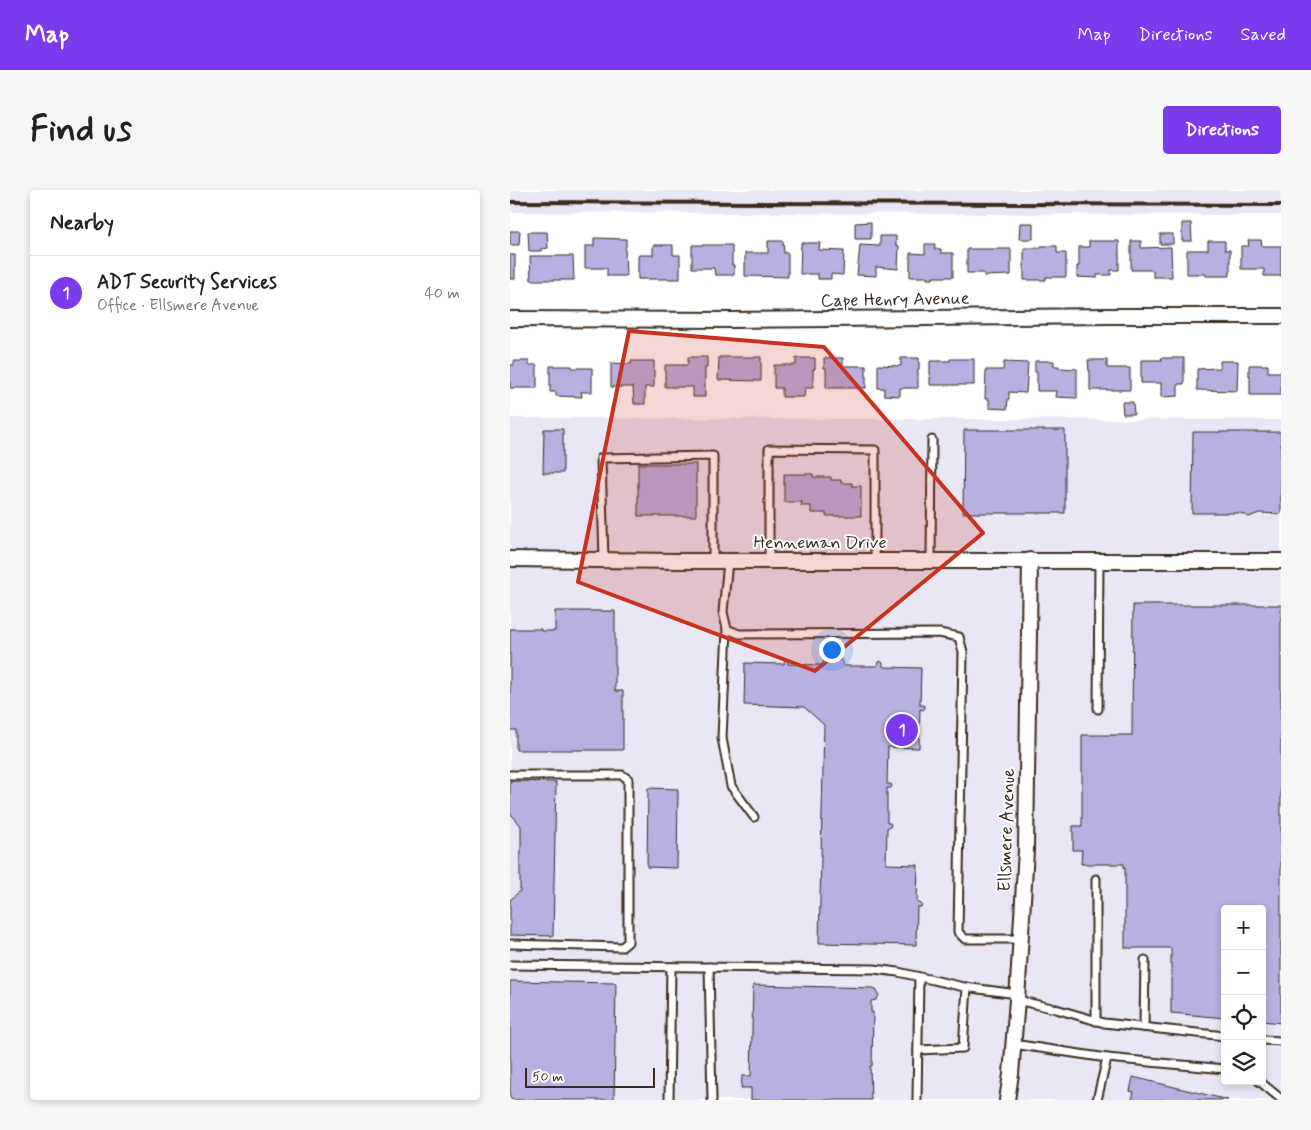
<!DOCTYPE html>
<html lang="en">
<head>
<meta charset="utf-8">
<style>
	:root { --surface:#fff; --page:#f6f6f6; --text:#222; --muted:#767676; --line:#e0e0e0; --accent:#7c3aed }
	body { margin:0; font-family:Mynerve,sans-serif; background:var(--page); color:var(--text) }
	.controls { position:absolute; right:15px; bottom:15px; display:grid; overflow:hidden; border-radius:5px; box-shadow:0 2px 8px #0003 }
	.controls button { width:45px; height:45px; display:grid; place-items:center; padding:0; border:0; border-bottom:1px solid var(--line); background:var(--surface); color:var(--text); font:25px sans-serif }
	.scale { position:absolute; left:15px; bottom:12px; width:130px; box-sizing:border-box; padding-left:5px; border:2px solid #3b2a1e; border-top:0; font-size:14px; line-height:18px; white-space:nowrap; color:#3b2a1e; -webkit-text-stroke:4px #fff; paint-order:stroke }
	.you { position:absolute; left:321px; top:459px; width:18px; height:18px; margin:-12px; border:4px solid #fff; border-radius:50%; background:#1a73e8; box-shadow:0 0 0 8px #1a73e833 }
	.badge { display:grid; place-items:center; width:32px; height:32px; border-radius:50%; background:var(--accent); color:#fff; font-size:16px; font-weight:700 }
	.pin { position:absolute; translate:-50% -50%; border:2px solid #fff; box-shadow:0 1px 5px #0006 }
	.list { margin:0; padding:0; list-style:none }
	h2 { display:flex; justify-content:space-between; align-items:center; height:65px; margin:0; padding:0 20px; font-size:21px }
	h2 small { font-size:16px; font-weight:400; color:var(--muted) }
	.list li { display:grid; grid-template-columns:32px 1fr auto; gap:15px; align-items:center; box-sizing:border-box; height:75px; padding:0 20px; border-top:1px solid var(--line) }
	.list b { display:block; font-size:19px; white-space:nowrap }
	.list p { margin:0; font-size:16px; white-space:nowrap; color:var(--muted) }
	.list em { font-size:16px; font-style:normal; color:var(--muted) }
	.icon { flex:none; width:28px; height:28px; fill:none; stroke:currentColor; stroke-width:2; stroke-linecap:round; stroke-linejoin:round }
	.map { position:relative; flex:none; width:771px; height:910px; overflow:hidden; border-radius:5px }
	header { display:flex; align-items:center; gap:30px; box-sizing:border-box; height:70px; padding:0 25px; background:var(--accent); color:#fff }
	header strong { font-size:24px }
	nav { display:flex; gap:28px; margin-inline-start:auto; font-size:18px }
	.intro { display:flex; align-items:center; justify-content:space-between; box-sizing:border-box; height:120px; padding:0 30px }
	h1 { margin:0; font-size:35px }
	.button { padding:12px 22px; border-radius:5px; background:var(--accent); color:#fff; font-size:18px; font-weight:700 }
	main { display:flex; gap:30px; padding:0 30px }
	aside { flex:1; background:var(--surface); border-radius:5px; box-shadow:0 2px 8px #0003 }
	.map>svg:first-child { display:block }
</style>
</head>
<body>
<header>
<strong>Map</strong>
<nav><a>Map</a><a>Directions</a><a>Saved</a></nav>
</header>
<div class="intro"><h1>Find us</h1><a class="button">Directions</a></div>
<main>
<aside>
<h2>Nearby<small></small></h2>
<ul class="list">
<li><span class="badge">1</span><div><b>ADT Security Services</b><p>Office · Ellsmere Avenue</p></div><em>40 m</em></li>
</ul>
</aside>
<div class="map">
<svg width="771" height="910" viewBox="0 0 771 910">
	<rect width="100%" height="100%" fill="#fff"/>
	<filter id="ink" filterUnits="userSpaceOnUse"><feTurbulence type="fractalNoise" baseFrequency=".02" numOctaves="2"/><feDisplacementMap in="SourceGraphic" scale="10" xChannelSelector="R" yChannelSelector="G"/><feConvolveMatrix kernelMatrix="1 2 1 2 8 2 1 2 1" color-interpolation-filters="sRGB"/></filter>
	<g filter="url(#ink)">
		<g fill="#e9e7f6" fill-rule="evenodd">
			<path d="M0,0H771V25L0,22Z"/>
			<path d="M0,228L771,230V910H0ZM715,719H752V891H715Z"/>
		</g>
		<g fill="#b7b0e1" stroke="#3b2a1e">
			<path d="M361,32V49H345V33Z"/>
			<path d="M510,33H523V49H509Z"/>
			<path d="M672,33H681L682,51H672Z"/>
			<path d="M0,41H10L9,55H0Z"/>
			<path d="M18,42H37L38,58L31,59V61H19Z"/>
			<rect x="650" y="44" width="13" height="10"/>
			<path d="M370,46H386V55L389,56L388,79L366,77V86L347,85L350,55L370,56Z"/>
			<path d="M84,48L116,49V57L115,58L116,86H97V78H75V56H84Z"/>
			<path d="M738,50H751L752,56H771V86H754V79H731V56H739Z"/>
			<path d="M258,51H273L274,63H278V87L235,86V63H258Z"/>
			<path d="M579,51H609V80H601V85H587V88L567,87V76H569V57H579Z"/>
			<path d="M621,51H631V58L661,57L662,87H643V80H621Z"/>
			<path d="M698,51H715V60H720V86H696V84H677V60H698Z"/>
			<path d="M291,53H310L309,60L334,61L333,85L321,84V89H308V84H290Z"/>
			<path d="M415,54H425L424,59H431V63H443V87H423V89H417V87H400V63L415,64Z"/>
			<path d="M143,55H163V65H170V89H128V65H143Z"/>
			<path d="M182,55H222V75H224V85H205L204,78H182Z"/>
			<path d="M531,56H547V63H556V87H536V90H514V58H531Z"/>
			<path d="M457,59H501V85L474,86V83H457Z"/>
			<rect x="0" y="65" width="5" height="24"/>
			<path d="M20,66H63L64,90H21Z"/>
			<path d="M178,167H197V178H195V207H183V197H155V175H178Z"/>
			<path d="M209,167H251V191L208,190Z"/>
			<path d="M286,168H305V179H303V198H295L294,207H272V198H264V175H286Z"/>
			<path d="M314,168H333V176H356V198H316V178H314Z"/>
			<path d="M391,168H409V179H408V198H390V206L374,205V198H368V175L391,176Z"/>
			<path d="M651,168H674V194H668V206L651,207V193H631V170H652Z"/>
			<path d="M440,169H464V195H420V171H440Z"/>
			<path d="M578,170H597V178H620V200H580V181H579Z"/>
			<path d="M4,171H19V175H27V198H0V175H4Z"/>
			<path d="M121,171H144V197H135V214H124L123,197H101V173L121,174Z"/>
			<path d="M525,171H544V176H549V178L567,179V208L546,207L547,201H527V182H525Z"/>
			<path d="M710,171H728L727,201L687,200V179L710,178Z"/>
			<path d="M494,172L518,173L516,203L499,202V209H498L497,219L479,218V209H475L476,180H493Z"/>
			<path d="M739,175H758V182H771V205H740V185L739,186Z"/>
			<path d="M40,176H62V178H82V202H71L72,207L46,206V202H40Z"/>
			<path d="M612,212H623L624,224H613Z"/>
			<path d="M34,239H53V283H33Z"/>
			<path d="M454,240H555V323H453Z"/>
			<path d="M683,242H771V324L749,323L739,327L730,323H682Z"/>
			<rect x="128" y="274" width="58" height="52"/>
			<path d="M274,284H303V287H321V290H331V293H342V296H351V326H316V323H301V316H291L292,312H274Z"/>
			<path d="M623,415H771V833L752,831V719H715V828L661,823V758H615V678H614V674H571L572,660H563V636H572V545H622Z"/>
			<path d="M45,421H105V501H113V560H6V540H0V439H31V441H45Z"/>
			<path d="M276,469L278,470V474L311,475H313V471L315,470H332L333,472V475L335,476H367L370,471L373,473V476L374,477L411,478L410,515H414L415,518L413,520L410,519L409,558L378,557L377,594H381L382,596L381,598H377V633H380L381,635L380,637L377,638L376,674L408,675L407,713H410L412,715L411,717H407L406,755L309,753L314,535L294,517L234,515L235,473L274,474V471Z"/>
			<path d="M0,591L46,592L43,746L0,745V710L10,701V665H11V636L2,625H0Z"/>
			<path d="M138,598L168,599L167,678L137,677Z"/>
			<path d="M0,791L106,793L104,910H0Z"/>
			<path d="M243,795L363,798L366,799L369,806L366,810L361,811V822H363L362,876H360L361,910H241V898H231L232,886H241Z"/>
			<path d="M623,887L718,910H622L624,902L620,901Z"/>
		</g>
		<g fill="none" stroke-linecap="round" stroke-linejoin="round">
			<g stroke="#3b2a1e" stroke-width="11">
				<g id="service">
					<path d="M94,370L91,268L203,266V371"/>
					<path d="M421,370L422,250"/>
					<path d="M218,371L213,422L217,439L229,444L429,443L449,447L453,462L448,742L455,749H511"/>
					<path d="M259,371V259L365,260V370"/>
					<path d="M217,439L212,548L221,596L244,627"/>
					<path d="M588,519L589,370"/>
					<path d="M0,585H112L118,589V752L112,757L0,754"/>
					<path d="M586,689V831"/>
					<path d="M0,775L364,779L388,782L454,797L507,804"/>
					<path d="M199,777L202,910"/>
					<path d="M507,810L546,819L594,833L715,846"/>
					<path d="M634,837L635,770"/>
					<path d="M752,850L771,851"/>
					<path d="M503,854L597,868L587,910"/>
					<path d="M408,860L453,858L457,797"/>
					<path d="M597,868L715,879"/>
					<path d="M749,891L771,909"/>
					<path d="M159,910L161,777"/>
					<path d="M407,910L409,787"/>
				</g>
			</g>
			<g stroke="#3b2a1e" stroke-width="18">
				<g id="minor">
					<path d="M0,129L220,130L600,126H771"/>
					<path d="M0,369L168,371H771"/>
					<path d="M497,910L501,884L507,810L516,660L520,370"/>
				</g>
			</g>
			<use href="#service" stroke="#fff" stroke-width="7"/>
			<use href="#minor" stroke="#fff" stroke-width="14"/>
			<path stroke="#3b2a1e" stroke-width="4" d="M0,12L771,15"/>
		</g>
	</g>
	<path fill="#c8321e" fill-opacity="0.2" stroke="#c8321e" stroke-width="4" stroke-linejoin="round" d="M119,141L314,157L473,343L305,481L68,392Z"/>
	<g text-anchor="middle" stroke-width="4" stroke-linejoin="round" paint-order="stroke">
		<g font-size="18" fill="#3b2a1e" stroke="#fff">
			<text transform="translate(385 109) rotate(-1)" y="6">Cape Henry Avenue</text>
			<text x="310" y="358">Henneman Drive</text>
			<text transform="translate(496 640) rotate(-88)" y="6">Ellsmere Avenue</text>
		</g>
	</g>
</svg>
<div class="controls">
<button>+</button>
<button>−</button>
<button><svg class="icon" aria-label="locate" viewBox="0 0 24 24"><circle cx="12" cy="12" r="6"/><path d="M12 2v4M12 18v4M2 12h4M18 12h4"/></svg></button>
<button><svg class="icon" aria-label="layers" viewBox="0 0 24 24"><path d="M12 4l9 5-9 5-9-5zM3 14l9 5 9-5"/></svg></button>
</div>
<div class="scale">50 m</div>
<div class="you"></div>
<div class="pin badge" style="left:392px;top:540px">1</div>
</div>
</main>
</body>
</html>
